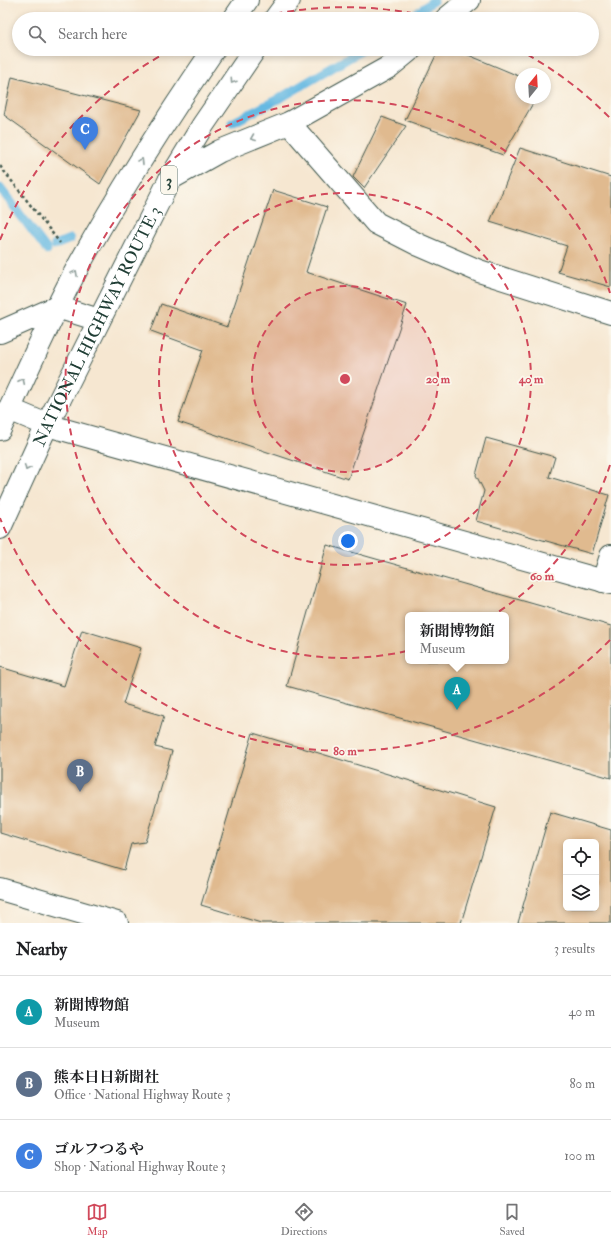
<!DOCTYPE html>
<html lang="en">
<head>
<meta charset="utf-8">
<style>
	:root { --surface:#fff; --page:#f6f6f6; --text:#202124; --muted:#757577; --line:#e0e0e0; --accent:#d1495b }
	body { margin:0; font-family:"IM FELL Double Pica","Noto Serif JP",serif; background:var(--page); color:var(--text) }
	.controls { position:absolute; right:12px; bottom:12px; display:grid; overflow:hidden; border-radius:6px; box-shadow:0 2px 6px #0003 }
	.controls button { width:36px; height:36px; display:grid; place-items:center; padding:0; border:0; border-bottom:1px solid var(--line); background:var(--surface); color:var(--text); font:20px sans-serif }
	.compass { position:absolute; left:515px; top:68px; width:36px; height:36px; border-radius:50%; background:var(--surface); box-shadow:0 2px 6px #0003; rotate:18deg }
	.you { position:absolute; left:348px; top:541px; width:14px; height:14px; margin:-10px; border:3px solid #fff; border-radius:50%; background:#1a73e8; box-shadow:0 0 0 6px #1a73e833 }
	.badge { display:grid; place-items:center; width:26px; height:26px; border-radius:50%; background:var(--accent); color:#fff; font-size:13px; font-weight:700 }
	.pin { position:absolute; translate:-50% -33px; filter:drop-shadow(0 1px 2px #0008) }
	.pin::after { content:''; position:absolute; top:21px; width:14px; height:12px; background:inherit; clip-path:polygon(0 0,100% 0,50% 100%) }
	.popup { position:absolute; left:405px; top:612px; width:104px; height:52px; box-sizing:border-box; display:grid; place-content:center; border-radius:6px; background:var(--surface); filter:drop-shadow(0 1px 3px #0005); font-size:13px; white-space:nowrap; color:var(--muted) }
	.popup b { font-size:15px; color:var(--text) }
	.popup::after { content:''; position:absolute; left:50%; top:100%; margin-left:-8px; border:8px solid transparent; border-top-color:var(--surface) }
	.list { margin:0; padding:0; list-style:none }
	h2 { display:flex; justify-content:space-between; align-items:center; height:52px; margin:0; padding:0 16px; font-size:17px }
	h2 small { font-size:13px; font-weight:400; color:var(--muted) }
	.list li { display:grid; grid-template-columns:26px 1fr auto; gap:12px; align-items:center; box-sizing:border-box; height:72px; padding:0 16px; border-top:1px solid var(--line) }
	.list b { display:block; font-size:15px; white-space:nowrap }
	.list p { margin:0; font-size:13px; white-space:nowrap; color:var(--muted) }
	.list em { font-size:13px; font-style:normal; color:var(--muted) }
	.icon { flex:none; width:22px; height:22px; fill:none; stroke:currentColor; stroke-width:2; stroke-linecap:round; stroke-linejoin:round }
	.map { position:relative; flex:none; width:611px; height:923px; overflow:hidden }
	.search { position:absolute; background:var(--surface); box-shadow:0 2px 6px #0003; left:12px; right:12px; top:12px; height:44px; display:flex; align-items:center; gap:10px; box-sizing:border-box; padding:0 14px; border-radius:22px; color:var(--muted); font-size:15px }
	.sheet { height:268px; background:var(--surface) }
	nav { display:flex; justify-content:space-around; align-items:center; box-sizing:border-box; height:56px; border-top:1px solid var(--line); background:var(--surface); font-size:11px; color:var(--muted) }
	nav a { display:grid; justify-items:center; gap:2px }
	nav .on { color:var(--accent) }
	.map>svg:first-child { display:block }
</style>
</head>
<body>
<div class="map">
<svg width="611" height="923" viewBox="0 0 611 923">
	<rect width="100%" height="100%" fill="#fbf7ec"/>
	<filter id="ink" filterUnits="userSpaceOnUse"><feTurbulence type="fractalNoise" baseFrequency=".025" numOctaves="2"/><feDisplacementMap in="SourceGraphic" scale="8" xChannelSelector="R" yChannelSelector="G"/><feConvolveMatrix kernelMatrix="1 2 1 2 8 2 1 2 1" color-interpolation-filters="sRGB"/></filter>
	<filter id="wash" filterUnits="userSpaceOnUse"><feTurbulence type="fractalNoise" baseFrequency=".012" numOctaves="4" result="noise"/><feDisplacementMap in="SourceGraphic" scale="16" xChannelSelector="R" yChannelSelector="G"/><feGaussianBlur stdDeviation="0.9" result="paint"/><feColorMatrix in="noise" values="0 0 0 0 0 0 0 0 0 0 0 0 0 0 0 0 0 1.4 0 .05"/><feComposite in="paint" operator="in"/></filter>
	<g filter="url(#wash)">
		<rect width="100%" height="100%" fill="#f6e7d1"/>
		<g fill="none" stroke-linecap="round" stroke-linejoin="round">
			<g stroke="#66b9e2" stroke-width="9">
				<path d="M410,19L434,0"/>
				<path d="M232,123L282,97L364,49"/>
				<path d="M0,188L47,250"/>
				<path d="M55,245L70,239"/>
			</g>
		</g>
		<g id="blocks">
			<g fill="#e0ba8f" fill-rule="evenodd">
				<path d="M439,49H454L521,77V98H536L503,155L405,120Z"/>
				<path d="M12,77L141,110L100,184L4,115Z"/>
				<path d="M382,117L406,126L364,188L353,177Z"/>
				<path d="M520,148L611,177V287L558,272L567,246L490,222Z"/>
				<path d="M273,190L327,207L306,272L407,305L348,479L178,422L203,350L151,331L161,304L227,327Z"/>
				<path d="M486,438L555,457L549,477L609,495L592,554L476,521L484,491L476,475Z"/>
				<path d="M327,545L611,626V778L287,686ZM408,615H506V661H408Z"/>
				<path d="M82,630L141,648L123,704L164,716L155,747L172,751L145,842L131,844L124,870L0,833V667L64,686Z"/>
				<path d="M253,733L496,807L461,923H261L201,905Z"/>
				<path d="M550,812L611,830V923H518ZM566,842H596V908H566Z"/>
			</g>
		</g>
	</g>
	<g filter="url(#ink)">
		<use href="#blocks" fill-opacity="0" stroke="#3f564c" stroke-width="1"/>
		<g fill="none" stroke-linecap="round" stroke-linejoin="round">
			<g stroke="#3f564c" stroke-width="24">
				<g id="minor">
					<path d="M446,19L469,0"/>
					<path d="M289,123L376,223L419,245L479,271L611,313"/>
					<path d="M170,179L220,151L289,123L389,67L411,49"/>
					<path d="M0,332L57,307L99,320"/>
					<path d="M9,409L47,425L611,583"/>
					<path d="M603,581L611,556"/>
					<path d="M0,889L117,923"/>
				</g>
			</g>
			<g stroke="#3f564c" stroke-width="24">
				<g id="trunk">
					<path d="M234,19L247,0"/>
					<path d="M275,19L289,0"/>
					<path d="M0,429C26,374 50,318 79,265C120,191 166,119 214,49"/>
					<path id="s1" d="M0,528L47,425L170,179L203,125L255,49"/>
				</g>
			</g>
			<path stroke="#3f564c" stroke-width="2.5" stroke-dasharray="3 3" stroke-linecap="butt" d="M0,166L60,243"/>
			<use href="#minor" stroke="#fff" stroke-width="22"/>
			<use href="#trunk" stroke="#fff" stroke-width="22"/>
		</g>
		<defs><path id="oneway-chevron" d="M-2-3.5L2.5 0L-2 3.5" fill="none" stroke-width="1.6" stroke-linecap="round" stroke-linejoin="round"/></defs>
		<g stroke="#8f9e9a">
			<use href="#oneway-chevron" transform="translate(233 81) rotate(124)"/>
			<use href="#oneway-chevron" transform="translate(253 138) rotate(158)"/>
			<use href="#oneway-chevron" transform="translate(141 161) rotate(-59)"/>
			<use href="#oneway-chevron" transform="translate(75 273) rotate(-62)"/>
			<use href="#oneway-chevron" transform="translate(22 381) rotate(-65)"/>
			<use href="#oneway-chevron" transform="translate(27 468) rotate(114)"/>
		</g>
	</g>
	<circle cx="345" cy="379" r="93" fill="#d1495b" fill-opacity=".12"/>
	<g fill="none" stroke="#d1495b" stroke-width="2" stroke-dasharray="7 5">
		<circle cx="345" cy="379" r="93"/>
		<circle cx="345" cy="379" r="186"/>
		<path d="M610 465A279 279 0 1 1 610 293"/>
		<path d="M610 640A372 372 0 0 1 0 518M0 240A372 372 0 0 1 173 49M252 19A372 372 0 0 1 438 19M517 49A372 372 0 0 1 610 118"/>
	</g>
	<g text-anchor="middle" stroke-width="3.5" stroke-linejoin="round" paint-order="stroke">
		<rect fill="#fbf7ec" stroke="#61756b" stroke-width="1" x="161" y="166" width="16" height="28" rx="3"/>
		<g font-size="16" font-weight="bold" fill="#1f3d34">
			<text x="169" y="186">3</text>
		</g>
		<g font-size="17" fill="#1f3d34" stroke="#fbf7ec">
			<text dy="6" stroke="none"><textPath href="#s1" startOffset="224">NATIONAL HIGHWAY ROUTE 3</textPath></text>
		</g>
	</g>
	<circle cx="345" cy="379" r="6" fill="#d1495b" stroke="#fbf7ec" stroke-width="2"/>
	<g font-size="12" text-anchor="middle" font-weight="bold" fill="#d1495b" stroke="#fbf7ec" stroke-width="3.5" stroke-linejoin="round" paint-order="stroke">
		<text x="438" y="383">20 m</text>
		<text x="531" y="383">40 m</text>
		<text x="542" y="580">60 m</text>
		<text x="345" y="755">80 m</text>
	</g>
</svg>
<div class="controls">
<button><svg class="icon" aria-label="locate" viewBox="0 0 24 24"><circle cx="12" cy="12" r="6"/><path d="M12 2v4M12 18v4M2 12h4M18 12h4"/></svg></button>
<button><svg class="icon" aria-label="layers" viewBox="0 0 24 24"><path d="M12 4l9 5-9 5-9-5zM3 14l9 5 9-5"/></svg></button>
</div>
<svg class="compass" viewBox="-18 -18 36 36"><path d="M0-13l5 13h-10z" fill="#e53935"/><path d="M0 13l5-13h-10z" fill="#757577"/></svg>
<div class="you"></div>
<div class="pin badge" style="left:457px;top:710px;background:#0f9aa8">A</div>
<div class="popup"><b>新聞博物館</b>Museum</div>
<div class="pin badge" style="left:80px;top:792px;background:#5c6f8a">B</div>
<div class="pin badge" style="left:85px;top:150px;background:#3f7fe0">C</div>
<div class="search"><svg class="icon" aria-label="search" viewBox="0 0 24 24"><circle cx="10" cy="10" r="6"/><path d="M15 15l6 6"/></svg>Search here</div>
</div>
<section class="sheet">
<h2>Nearby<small>3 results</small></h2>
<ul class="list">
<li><span class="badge" style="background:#0f9aa8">A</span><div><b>新聞博物館</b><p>Museum</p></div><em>40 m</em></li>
<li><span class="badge" style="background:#5c6f8a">B</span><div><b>熊本日日新聞社</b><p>Office · National Highway Route 3</p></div><em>80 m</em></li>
<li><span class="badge" style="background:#3f7fe0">C</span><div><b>ゴルフつるや</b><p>Shop · National Highway Route 3</p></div><em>100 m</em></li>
</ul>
</section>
<nav>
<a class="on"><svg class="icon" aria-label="map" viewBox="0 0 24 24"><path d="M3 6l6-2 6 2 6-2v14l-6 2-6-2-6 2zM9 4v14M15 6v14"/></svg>Map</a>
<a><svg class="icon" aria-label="directions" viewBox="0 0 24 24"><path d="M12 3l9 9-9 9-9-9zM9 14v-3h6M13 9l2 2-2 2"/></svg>Directions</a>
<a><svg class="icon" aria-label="saved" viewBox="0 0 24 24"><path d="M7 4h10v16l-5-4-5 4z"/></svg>Saved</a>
</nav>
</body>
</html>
